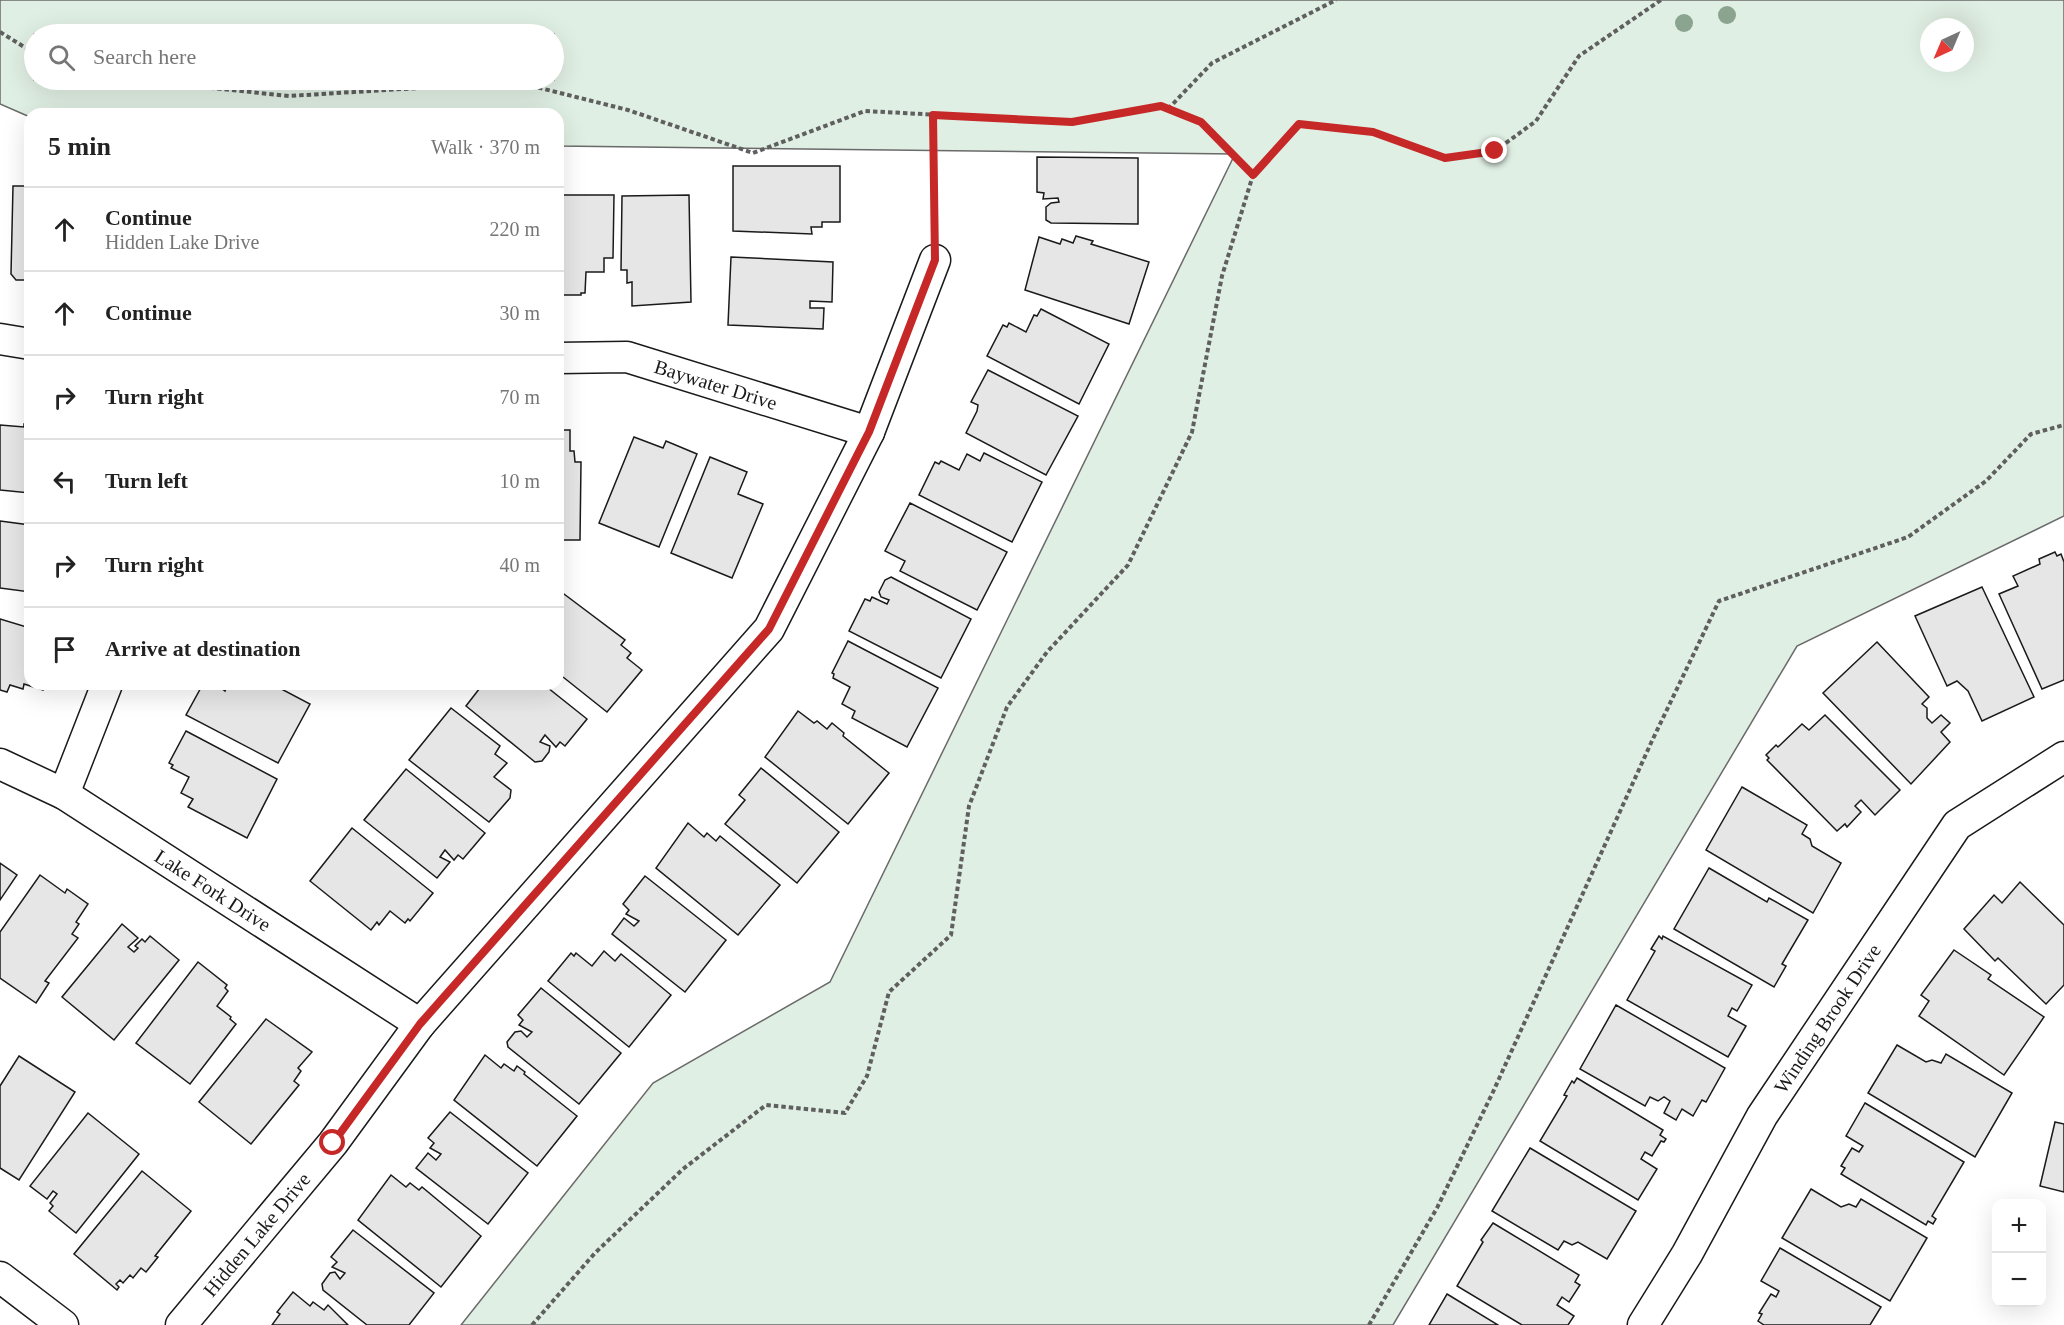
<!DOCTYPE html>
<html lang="en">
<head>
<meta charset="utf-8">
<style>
	:root { --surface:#fff; --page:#f6f6f6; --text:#222; --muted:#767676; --line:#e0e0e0 }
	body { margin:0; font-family:Georgia,serif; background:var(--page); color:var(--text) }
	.controls { position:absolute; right:18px; bottom:18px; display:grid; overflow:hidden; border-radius:12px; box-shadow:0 6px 24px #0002 }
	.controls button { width:54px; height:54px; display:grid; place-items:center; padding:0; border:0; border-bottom:2px solid var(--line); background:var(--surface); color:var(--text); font:30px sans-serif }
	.compass { position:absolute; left:1920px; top:18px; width:54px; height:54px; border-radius:50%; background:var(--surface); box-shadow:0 6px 24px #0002; rotate:224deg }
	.stop { position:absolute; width:18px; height:18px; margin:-14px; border:4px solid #c62828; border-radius:50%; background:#fff }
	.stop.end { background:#c62828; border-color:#fff; box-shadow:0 2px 6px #0008 }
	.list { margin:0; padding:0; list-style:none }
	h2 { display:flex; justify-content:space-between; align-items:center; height:78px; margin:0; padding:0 24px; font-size:26px }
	h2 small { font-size:20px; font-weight:400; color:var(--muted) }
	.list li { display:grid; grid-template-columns:39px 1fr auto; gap:18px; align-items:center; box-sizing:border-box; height:84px; padding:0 24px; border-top:2px solid var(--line) }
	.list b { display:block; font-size:22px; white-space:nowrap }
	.list p { margin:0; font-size:20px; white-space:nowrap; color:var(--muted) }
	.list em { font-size:20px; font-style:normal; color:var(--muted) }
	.icon { flex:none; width:33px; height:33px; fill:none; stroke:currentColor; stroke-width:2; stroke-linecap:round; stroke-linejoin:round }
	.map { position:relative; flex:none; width:2064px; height:1325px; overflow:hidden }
	.search { position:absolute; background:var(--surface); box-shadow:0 6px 24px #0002; left:24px; top:24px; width:540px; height:66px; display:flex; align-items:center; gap:15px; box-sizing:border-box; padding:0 21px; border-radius:33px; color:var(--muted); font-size:22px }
	.panel { position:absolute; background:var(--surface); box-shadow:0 6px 24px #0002; left:24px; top:108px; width:540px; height:582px; border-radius:18px }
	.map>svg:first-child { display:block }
</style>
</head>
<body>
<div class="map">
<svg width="2064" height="1325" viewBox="0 0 2064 1325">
	<rect width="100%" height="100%" fill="#fff"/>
	<path fill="#e0efe3" stroke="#6a6a6a" stroke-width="1.5" fill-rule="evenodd" d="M0,0H2064V516L1797,646L1393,1325H461L653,1083L830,982L1235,154L558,146V114H30V117L0,104ZM1929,27H1965V63H1929ZM34,34H554V80H34Z"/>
	<g fill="#e6e6e6" stroke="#1a1a1a" stroke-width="1.5">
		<path d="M1037,157L1138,158V224L1051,223L1046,220V207L1051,203L1059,202L1058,198L1043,199L1044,193L1037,192Z"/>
		<path d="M733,166H840V222H822V227H811L812,234L733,231Z"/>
		<path d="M13,186H30V280H16L11,274Z"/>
		<path d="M558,195H614L613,258H604V272H586L585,293H581V295H558Z"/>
		<path d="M689,195L691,302L632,306V282L627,283V270H621L622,196Z"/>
		<path d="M1076,236L1093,241L1091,244L1149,262L1129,324L1025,290L1039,237L1060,244L1062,239L1073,243Z"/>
		<path d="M731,257L833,262L832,302L810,301V308H824L823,329L728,325Z"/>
		<path d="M1041,309L1109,344L1079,404L987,356L1003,325L1007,327L1009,323L1026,332L1034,315L1037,316Z"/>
		<path d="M988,370L1078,416L1046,475L966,433L977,411L978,405L971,402Z"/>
		<path d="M24,424H30V493L0,490V425L24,427Z"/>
		<path d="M558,430H570V451H574L575,462H581L580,540H558Z"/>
		<path d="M634,437L663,448L666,441L697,454L659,547L599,523Z"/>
		<path d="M984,453L1042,482L1012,542L919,495L935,462L939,464L941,461L959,470L967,454L980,461Z"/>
		<path d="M710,457L747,472L738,494L763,504L732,578L671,553Z"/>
		<path d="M910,503L1007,552L977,610L900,571L905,561L885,551Z"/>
		<path d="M0,521L30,525V592L0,588Z"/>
		<path d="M2055,552L2057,556L2061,554L2064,562V680L2042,689L1999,594L2018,586L2013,576L2040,564L2039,559Z"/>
		<path d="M891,577L971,619L941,678L849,631L865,599L870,601L872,597L887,604L889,600L881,597L879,592L885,580Z"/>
		<path d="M1982,587L2034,697L1982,721L1968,691L1957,681L1947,686L1915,616Z"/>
		<path d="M564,594L625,640L621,645L631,653L627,658L642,670L607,712L558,673V602Z"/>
		<path d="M0,619L30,628V684H44L43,690L24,684L23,689L10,685L7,692L0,690Z"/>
		<path d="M848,641L938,688L907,747L852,718L855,711L842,704L850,687L833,678L834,674L832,673Z"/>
		<path d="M1877,642L1929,697L1922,704L1927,708V718L1932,723L1941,715L1950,723L1941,732L1950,742L1911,784L1823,693Z"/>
		<path d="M203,684H216L225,691L228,684H272L310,704L278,763L186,715Z"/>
		<path d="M483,684H543L587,719L565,746L560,742L556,747L545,735L540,742L550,746L549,752L542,761L535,762L466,706Z"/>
		<path d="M451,708L500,746L495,754L507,763L494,777L511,790L510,798L489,822L409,760Z"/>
		<path d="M798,711L814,723L817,721L827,729L832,723L844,733L843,736L889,773L848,824L765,757Z"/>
		<path d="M1825,715L1900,790L1875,815L1861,800L1855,806L1861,812L1847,827L1845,824L1837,831L1767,760L1769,758L1766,755L1776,745L1778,747L1802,724L1809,730Z"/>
		<path d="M186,731L277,779L247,838L188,807L193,799L181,793L189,777L171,768L173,765L169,763Z"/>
		<path d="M761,768L839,832L797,883L725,824L745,800L739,795Z"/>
		<path d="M406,769L485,833L463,859L458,855L454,860L445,850L440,857L450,862L437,878L364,820Z"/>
		<path d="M1742,787L1807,825L1802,834L1810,839L1812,846L1841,863L1813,913L1706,850Z"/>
		<path d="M688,823L704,837L707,833L716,841L720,836L780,885L738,935L656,868Z"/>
		<path d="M352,828L433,893L410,921L408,919L405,923L390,911L379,925L377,922L371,930L310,881Z"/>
		<path d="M0,863L17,875L0,900Z"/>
		<path d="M1709,868L1767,902L1769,898L1808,920L1782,964L1786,966L1774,987L1674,929Z"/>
		<path d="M40,875L65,893L67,889L88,904L76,922L79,924L72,934L78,938L45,981L49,983L36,1003L0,978V932Z"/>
		<path d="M645,876L726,940L685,992L612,934L624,918L634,926L639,921L626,914L629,910L623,904Z"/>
		<path d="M2020,882L2064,925V985L2046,1004L1998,958L1995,961L1964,929L1994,895L2002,903Z"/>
		<path d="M122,924L138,938L128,947L134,952L138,948L135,946L142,939L145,942L150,936L179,960L114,1040L62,997Z"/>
		<path d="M1659,936L1662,939L1663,936L1752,985L1737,1011L1732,1008L1728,1016L1746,1026L1728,1057L1627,1000L1655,951L1651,949Z"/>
		<path d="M1954,950L1991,975L1988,979L2044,1017L2004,1075L1919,1016L1929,1001L1921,995Z"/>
		<path d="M604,951L615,961L621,954L671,995L629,1047L548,981L571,953L574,956L576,953L592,966Z"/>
		<path d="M198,962L227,985L225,988L228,991L217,1006L231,1017L230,1019L236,1024L190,1084L136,1043Z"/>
		<path d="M541,988L621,1053L579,1104L508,1047L507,1042L515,1032L521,1031L527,1037L532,1032L519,1025L523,1020L518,1015Z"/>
		<path d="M1616,1005L1725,1068L1706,1102L1702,1100L1693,1116L1682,1109L1676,1120L1664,1113L1670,1101L1664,1097L1658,1101L1650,1097L1645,1106L1580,1069Z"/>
		<path d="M266,1019L312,1052L298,1068L301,1071L294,1081L299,1085L251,1144L199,1102Z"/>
		<path d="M1897,1045L1926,1062L1932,1060L1941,1063L1946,1054L2012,1093L1975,1157L1868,1093Z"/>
		<path d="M485,1055L501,1068L504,1064L514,1071L517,1066L525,1072L524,1074L577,1116L537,1166L454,1100Z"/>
		<path d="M19,1056L75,1092L19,1180L0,1168V1086Z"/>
		<path d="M1577,1078L1663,1130L1660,1135L1666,1139L1664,1142L1661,1141L1652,1156L1645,1152L1641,1159L1657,1169L1638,1200L1540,1141L1567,1096L1564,1095L1572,1081L1574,1083Z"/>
		<path d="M1865,1103L1964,1162L1932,1216L1936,1219L1933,1224L1928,1221L1926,1225L1841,1174L1845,1168L1841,1166L1852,1148L1859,1152L1863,1146L1846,1136Z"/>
		<path d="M450,1112L528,1173L488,1224L416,1168L428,1153L436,1160L441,1154L430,1148L434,1143L428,1138Z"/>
		<path d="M88,1113L139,1154L76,1233L49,1211L53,1206L50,1203L57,1194L53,1191L47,1199L30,1186Z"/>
		<path d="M2055,1122L2064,1124V1192L2040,1186Z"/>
		<path d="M1530,1148L1636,1211L1607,1259L1578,1242L1572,1245L1564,1241L1558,1250L1492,1211Z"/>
		<path d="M142,1171L191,1211L155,1256L158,1257L146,1272L141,1268L133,1278L130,1275L123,1283L120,1280L116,1284L119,1287L117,1290L74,1254Z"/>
		<path d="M391,1175L406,1187L410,1183L419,1190L422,1187L481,1236L441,1287L358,1220Z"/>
		<path d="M1811,1189L1841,1207L1849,1204L1856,1207L1861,1199L1927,1238L1890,1301L1782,1238Z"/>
		<path d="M1493,1223L1579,1275L1575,1282L1580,1285L1569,1302L1562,1297L1557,1305L1574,1316L1568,1325H1522L1457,1286L1483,1242L1481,1240Z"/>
		<path d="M353,1230L434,1293L409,1325H367L323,1290L322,1284L330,1273L335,1272L340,1279L345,1273L332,1267L337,1262L331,1257Z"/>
		<path d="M1780,1248L1881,1307L1870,1325H1764L1758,1321L1762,1314L1759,1313L1771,1294L1776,1297L1779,1291L1761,1281Z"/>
		<path d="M293,1292L310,1306L313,1302L324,1310L328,1305L348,1325H272L280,1314L277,1312Z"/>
		<path d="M1447,1294L1498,1325H1429Z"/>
	</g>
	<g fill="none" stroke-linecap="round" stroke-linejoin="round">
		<g stroke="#1a1a1a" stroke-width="33">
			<g id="minor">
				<path d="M0,339L30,344"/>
				<path id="s1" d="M558,358L627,357L869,432"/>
				<path id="s2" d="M0,764L64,794L420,1024"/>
				<path d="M64,794L107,684"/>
				<path d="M0,1277L63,1325"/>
				<path id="s3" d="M181,1325L333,1143L420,1024L769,629L869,432L935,260"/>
				<path id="s4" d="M1643,1325L1687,1254L1762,1116L1957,825L2064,757"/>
			</g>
		</g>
		<g stroke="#5f5f5f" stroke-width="4" stroke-dasharray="4.5 3" stroke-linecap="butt">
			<path d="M0,32L34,53"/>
			<path d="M135,80L289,96L516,82L628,110L753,153L865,111L1072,122L1161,107L1201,122L1253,175L1299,124L1373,132L1445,158L1495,151L1536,121L1579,56L1661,0"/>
			<path d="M1168,109L1212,63L1336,0"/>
			<path d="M933,115L935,228"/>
			<path d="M532,1325L595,1253L683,1169L766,1105L845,1113L867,1076L889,992L951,935L969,806L1007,707L1047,652L1128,565L1192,432L1222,276L1253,175"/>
			<path d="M1369,1325L1437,1208L1493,1092L1651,743L1719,601L1908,537L1986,481L2031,434L2064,425"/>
		</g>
		<use href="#minor" stroke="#fff" stroke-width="30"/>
	</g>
	<g fill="#8aa48f">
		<circle cx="1727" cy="15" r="9"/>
		<circle cx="1684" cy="23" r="9"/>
	</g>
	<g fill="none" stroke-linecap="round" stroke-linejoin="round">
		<path stroke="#c62828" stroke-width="8" d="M333,1143L420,1024L769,629L869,432L935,260L933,115L1072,122L1161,106L1201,122L1253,175L1299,124L1373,132L1445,158L1495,151"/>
	</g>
	<g text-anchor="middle" stroke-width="4.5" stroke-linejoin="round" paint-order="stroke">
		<g font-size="20" fill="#1a1a1a" stroke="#fff">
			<text dy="7" stroke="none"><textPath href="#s1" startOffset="162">Baywater Drive</textPath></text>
			<text dy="7" stroke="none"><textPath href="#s2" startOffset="248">Lake Fork Drive</textPath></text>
			<text dy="7" stroke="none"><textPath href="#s4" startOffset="358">Winding Brook Drive</textPath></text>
			<text dy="7" stroke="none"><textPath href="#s3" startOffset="118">Hidden Lake Drive</textPath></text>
		</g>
	</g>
</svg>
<div class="controls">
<button>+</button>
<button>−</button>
</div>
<svg class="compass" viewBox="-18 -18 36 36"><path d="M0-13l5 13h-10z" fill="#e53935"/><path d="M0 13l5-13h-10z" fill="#767676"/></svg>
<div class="stop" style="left:333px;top:1143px"></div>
<div class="stop end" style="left:1495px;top:151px"></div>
<div class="search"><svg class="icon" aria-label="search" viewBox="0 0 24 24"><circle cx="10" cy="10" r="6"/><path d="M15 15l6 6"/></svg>Search here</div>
<section class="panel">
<h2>5 min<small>Walk · 370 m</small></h2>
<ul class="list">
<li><svg class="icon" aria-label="ahead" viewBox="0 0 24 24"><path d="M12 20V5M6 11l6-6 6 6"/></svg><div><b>Continue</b><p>Hidden Lake Drive</p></div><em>220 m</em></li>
<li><svg class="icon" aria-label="ahead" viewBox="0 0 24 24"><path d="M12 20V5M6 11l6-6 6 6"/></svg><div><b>Continue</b></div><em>30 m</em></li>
<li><svg class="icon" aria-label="right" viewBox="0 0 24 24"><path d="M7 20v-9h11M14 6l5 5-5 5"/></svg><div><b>Turn right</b></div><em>70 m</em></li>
<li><svg class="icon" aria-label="left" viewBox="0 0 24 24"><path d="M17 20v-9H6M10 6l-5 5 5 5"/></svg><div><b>Turn left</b></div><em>10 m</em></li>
<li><svg class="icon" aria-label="right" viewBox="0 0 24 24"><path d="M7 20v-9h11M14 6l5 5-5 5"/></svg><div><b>Turn right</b></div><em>40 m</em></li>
<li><svg class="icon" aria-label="arrive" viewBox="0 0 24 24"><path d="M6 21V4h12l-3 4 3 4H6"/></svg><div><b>Arrive at destination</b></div></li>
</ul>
</section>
</div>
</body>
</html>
